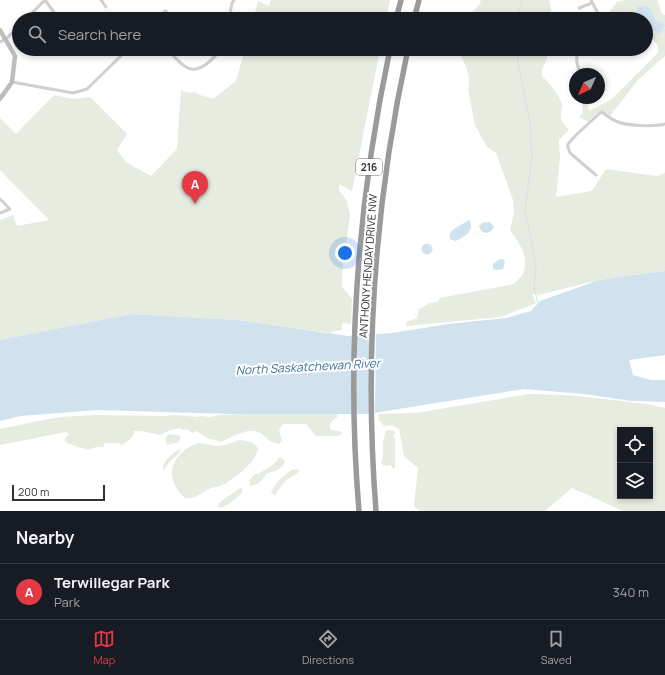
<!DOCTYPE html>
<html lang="en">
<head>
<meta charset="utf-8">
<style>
	:root { --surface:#171b24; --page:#20242c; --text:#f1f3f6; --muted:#9ea1a6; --line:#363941; --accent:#e63946 }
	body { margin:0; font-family:Manrope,sans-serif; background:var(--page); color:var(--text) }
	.controls { position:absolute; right:12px; bottom:12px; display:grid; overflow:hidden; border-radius:0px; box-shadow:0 2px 6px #0003 }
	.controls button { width:36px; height:36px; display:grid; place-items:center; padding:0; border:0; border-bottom:1px solid var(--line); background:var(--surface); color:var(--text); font:20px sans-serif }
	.compass { position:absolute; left:569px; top:68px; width:36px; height:36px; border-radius:50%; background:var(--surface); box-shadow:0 2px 6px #0003; rotate:225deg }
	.scale { position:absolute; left:12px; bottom:10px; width:93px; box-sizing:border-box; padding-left:4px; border:2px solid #333; border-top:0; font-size:11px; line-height:14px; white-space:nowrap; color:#333; -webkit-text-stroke:3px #fff; paint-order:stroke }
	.you { position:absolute; left:345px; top:253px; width:14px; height:14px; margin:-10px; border:3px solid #fff; border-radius:50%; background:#1a73e8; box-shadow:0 0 0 6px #1a73e833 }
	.badge { display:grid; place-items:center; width:26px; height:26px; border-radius:50%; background:var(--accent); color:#fff; font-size:13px; font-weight:700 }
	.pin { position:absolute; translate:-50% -33px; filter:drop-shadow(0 1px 2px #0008) }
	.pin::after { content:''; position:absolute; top:21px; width:14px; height:12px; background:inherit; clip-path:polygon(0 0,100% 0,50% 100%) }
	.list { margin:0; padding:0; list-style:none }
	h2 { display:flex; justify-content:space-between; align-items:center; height:52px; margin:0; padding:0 16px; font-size:17px }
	h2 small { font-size:13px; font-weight:400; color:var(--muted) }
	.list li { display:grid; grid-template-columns:26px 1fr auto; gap:12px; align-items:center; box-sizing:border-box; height:56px; padding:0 16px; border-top:1px solid var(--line) }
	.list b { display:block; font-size:15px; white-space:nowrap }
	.list p { margin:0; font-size:13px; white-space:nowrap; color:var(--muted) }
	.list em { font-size:13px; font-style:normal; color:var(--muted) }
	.icon { flex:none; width:22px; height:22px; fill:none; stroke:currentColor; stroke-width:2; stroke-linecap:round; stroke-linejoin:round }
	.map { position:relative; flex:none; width:665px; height:511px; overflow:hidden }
	.search { position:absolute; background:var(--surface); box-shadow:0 2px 6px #0003; left:12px; right:12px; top:12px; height:44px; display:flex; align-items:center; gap:10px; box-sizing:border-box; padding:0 14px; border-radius:22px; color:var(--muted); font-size:15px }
	.sheet { height:108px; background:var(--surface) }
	nav { display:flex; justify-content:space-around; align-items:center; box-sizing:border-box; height:56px; border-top:1px solid var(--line); background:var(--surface); font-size:11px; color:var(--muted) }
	nav a { display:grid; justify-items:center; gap:2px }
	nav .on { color:var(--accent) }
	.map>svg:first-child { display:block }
</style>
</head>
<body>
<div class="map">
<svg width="665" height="511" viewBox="0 0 665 511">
	<rect width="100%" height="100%" fill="#fff"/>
	<g fill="#e6ecdf" fill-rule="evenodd">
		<path d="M271,0H390L386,19H253L258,1L269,6Z"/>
		<path d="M480,0H549C551,6 552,13 549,19H461L474,11L481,2Z"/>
		<path d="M626,0H657L662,14L665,15V56L638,80L610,116L603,111L598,112L588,122L579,117L583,113L582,98H587L589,111L612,99L658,53V45L646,33V19H632L627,14L621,19L605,18L617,2Z"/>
		<path d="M245,49H380L352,191L339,184V190L347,201L350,215L347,239L343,260L342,287L352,299L351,324L342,323V330L333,331L331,333L238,320L131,314L0,340V220L13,215L17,226L49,220L0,170V118L16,134L54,95L74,99L90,97L127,134L117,150L126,162L151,176L177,149L178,134L177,132H178L181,91L191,93L195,92L197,94L213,99L236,81Z"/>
		<path d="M456,49H548C549,62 541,64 542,76C550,84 558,93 562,104C563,108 561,110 561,114C560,121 565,125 569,130L559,140L560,157L556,197L592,191L606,169L657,176L665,173V271L599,280L538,295L532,294L536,303L501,317L406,326V322L417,318L419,309L430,303L438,302L440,298L514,284C516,281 519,279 521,277C532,259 520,245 510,230L514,212L513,200L496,153L487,147L475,125L468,89C472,75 464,60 456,49Z"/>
		<path d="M529,394H540L579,396L646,404L665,408V511H623L572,488L545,511H420L414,506L418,468L404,456L399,429L392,425L384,426L379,420L378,414L416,413ZM620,430H650V496H620Z"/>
		<path d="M248,414H336L338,416L330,423V429L342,432V434L337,436H316L306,424H283L279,430L282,440L279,444C265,441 269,438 260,433C250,426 230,438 221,442L207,438L197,431L192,433L187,429L183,430L180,428L170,430L160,435C152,433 144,431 134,431C134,438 128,441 122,445L118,443H105L103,447H96L88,450C82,447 76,448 71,444H68L65,441L66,437L69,434L66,432L0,445V429L48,419L62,417L93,415L165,416L173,415L197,417L200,416L211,417L218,415Z"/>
		<path d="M390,430L394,431L395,434L393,436L395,438V468H392L391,465L387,466L381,464L383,458V443L386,431Z"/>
		<path d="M170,434L181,436L179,442L167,445C165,440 164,436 170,434Z"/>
		<path d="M240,440C248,441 253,442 258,448C258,461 232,481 220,486C217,487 214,487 211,488C202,492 195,500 185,498C164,479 169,456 195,444C202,441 209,446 216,446C224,446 233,442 240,440Z"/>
		<path d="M179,449H181C177,459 169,458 164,471L163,465L169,457Z"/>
		<path d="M279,457L283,459L285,462C282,469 274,472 267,473C263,480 258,485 250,486L249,480L255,474H258C266,469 274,466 279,457Z"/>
		<path d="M294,469L300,470C296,476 288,477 284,483C280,487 277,493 273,497L274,495L271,493C275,483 285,473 294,469Z"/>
		<path d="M242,487V493L229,504L220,508L217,506L220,502Z"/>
	</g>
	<g fill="#cfe2ee">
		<path d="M648,6L657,21L665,25L659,35L646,22V19H643L637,14V7Z"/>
		<path d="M470,220C474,232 465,236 456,241L450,239C447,229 461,226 467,221Z"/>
		<path d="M490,222L494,227C490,235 481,235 479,226L482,223Z"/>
		<circle cx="427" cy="249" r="5.5"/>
		<path d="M500,259H503L505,262L503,269L497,270L493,269V264Z"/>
		<path d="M665,271V355L629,360L633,375L651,380H665V402L631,401L584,394L524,389L367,414H231L97,410L21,416L0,421V340L131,314L238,320L348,336L392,333L448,324L506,318L531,311L540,301L599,280Z"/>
	</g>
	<path fill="#fff" d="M370,332H376L375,414L369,415Z"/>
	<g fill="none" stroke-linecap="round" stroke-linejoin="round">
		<g stroke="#cfe2ee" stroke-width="1">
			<path d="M519,19V12L522,0"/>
			<path d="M519,49L518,62L530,124L532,156L525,210L536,266L534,288L538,303"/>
		</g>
		<g stroke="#d0d0d0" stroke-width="3">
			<path d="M101,0L106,7"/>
			<path d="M591,0L601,19"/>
			<path d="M579,8L592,3"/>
			<path d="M26,19L45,0L59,19"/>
			<path d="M156,19L158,16L166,11"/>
			<path d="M229,19L232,3L234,0"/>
			<path d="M0,42L6,39L19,26"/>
			<path d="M168,49C173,55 179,63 186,67C199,75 214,58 221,49"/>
			<path d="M580,49C574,58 577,65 581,74"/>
			<path d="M629,49H630"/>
			<path d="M12,82L73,93L87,89L128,49"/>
			<path d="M596,175L570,153L568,147V144L576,135L600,113L602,112C607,116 612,120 618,122C629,126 655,127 665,124"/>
			<path d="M0,199L10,209L0,213"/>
		</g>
		<path stroke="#bdbdbd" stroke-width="4.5" d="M0,30L15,56L12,82L0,99"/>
		<g stroke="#9a9a9a" stroke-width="5.5">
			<path d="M396,19L401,0"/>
			<path d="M414,19L419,0"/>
			<path d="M359,511C346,357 358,200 390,49"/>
			<path d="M376,511C364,357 375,200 408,49"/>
		</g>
	</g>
	<g text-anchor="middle" stroke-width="4" stroke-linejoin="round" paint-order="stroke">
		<rect fill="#fff" stroke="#707070" stroke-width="1" x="356" y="159" width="26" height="16" rx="3"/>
		<g font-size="10" font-weight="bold" fill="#333">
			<text x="369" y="171">216</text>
		</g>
		<g font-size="11" fill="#333" stroke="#fff">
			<text transform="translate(368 266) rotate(-86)" y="4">ANTHONY HENDAY DRIVE NW</text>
		</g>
		<g font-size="12" font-style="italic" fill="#3f7597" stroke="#fff">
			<text transform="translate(308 367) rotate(-3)" y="4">North Saskatchewan River</text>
		</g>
	</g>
</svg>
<div class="controls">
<button><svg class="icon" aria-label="locate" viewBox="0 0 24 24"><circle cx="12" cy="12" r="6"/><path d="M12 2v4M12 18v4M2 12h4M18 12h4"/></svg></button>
<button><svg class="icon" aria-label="layers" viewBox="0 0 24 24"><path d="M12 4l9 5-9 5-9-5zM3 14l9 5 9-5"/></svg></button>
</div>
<svg class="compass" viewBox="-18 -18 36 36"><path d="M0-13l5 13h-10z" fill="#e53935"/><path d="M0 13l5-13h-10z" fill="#9ea1a6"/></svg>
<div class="scale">200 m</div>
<div class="you"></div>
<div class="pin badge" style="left:195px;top:204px">A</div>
<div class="search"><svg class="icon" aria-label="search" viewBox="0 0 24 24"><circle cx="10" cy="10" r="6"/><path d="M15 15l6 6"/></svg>Search here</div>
</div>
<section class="sheet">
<h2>Nearby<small></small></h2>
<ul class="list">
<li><span class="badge">A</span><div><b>Terwillegar Park</b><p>Park</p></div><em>340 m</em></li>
</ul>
</section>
<nav>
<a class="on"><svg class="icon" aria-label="map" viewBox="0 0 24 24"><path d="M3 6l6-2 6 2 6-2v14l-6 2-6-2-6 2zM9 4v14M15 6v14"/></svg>Map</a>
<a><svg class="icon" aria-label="directions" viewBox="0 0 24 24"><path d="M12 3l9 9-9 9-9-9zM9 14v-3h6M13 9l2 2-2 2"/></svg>Directions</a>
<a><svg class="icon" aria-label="saved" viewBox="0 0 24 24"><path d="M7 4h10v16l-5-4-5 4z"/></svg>Saved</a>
</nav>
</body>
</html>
